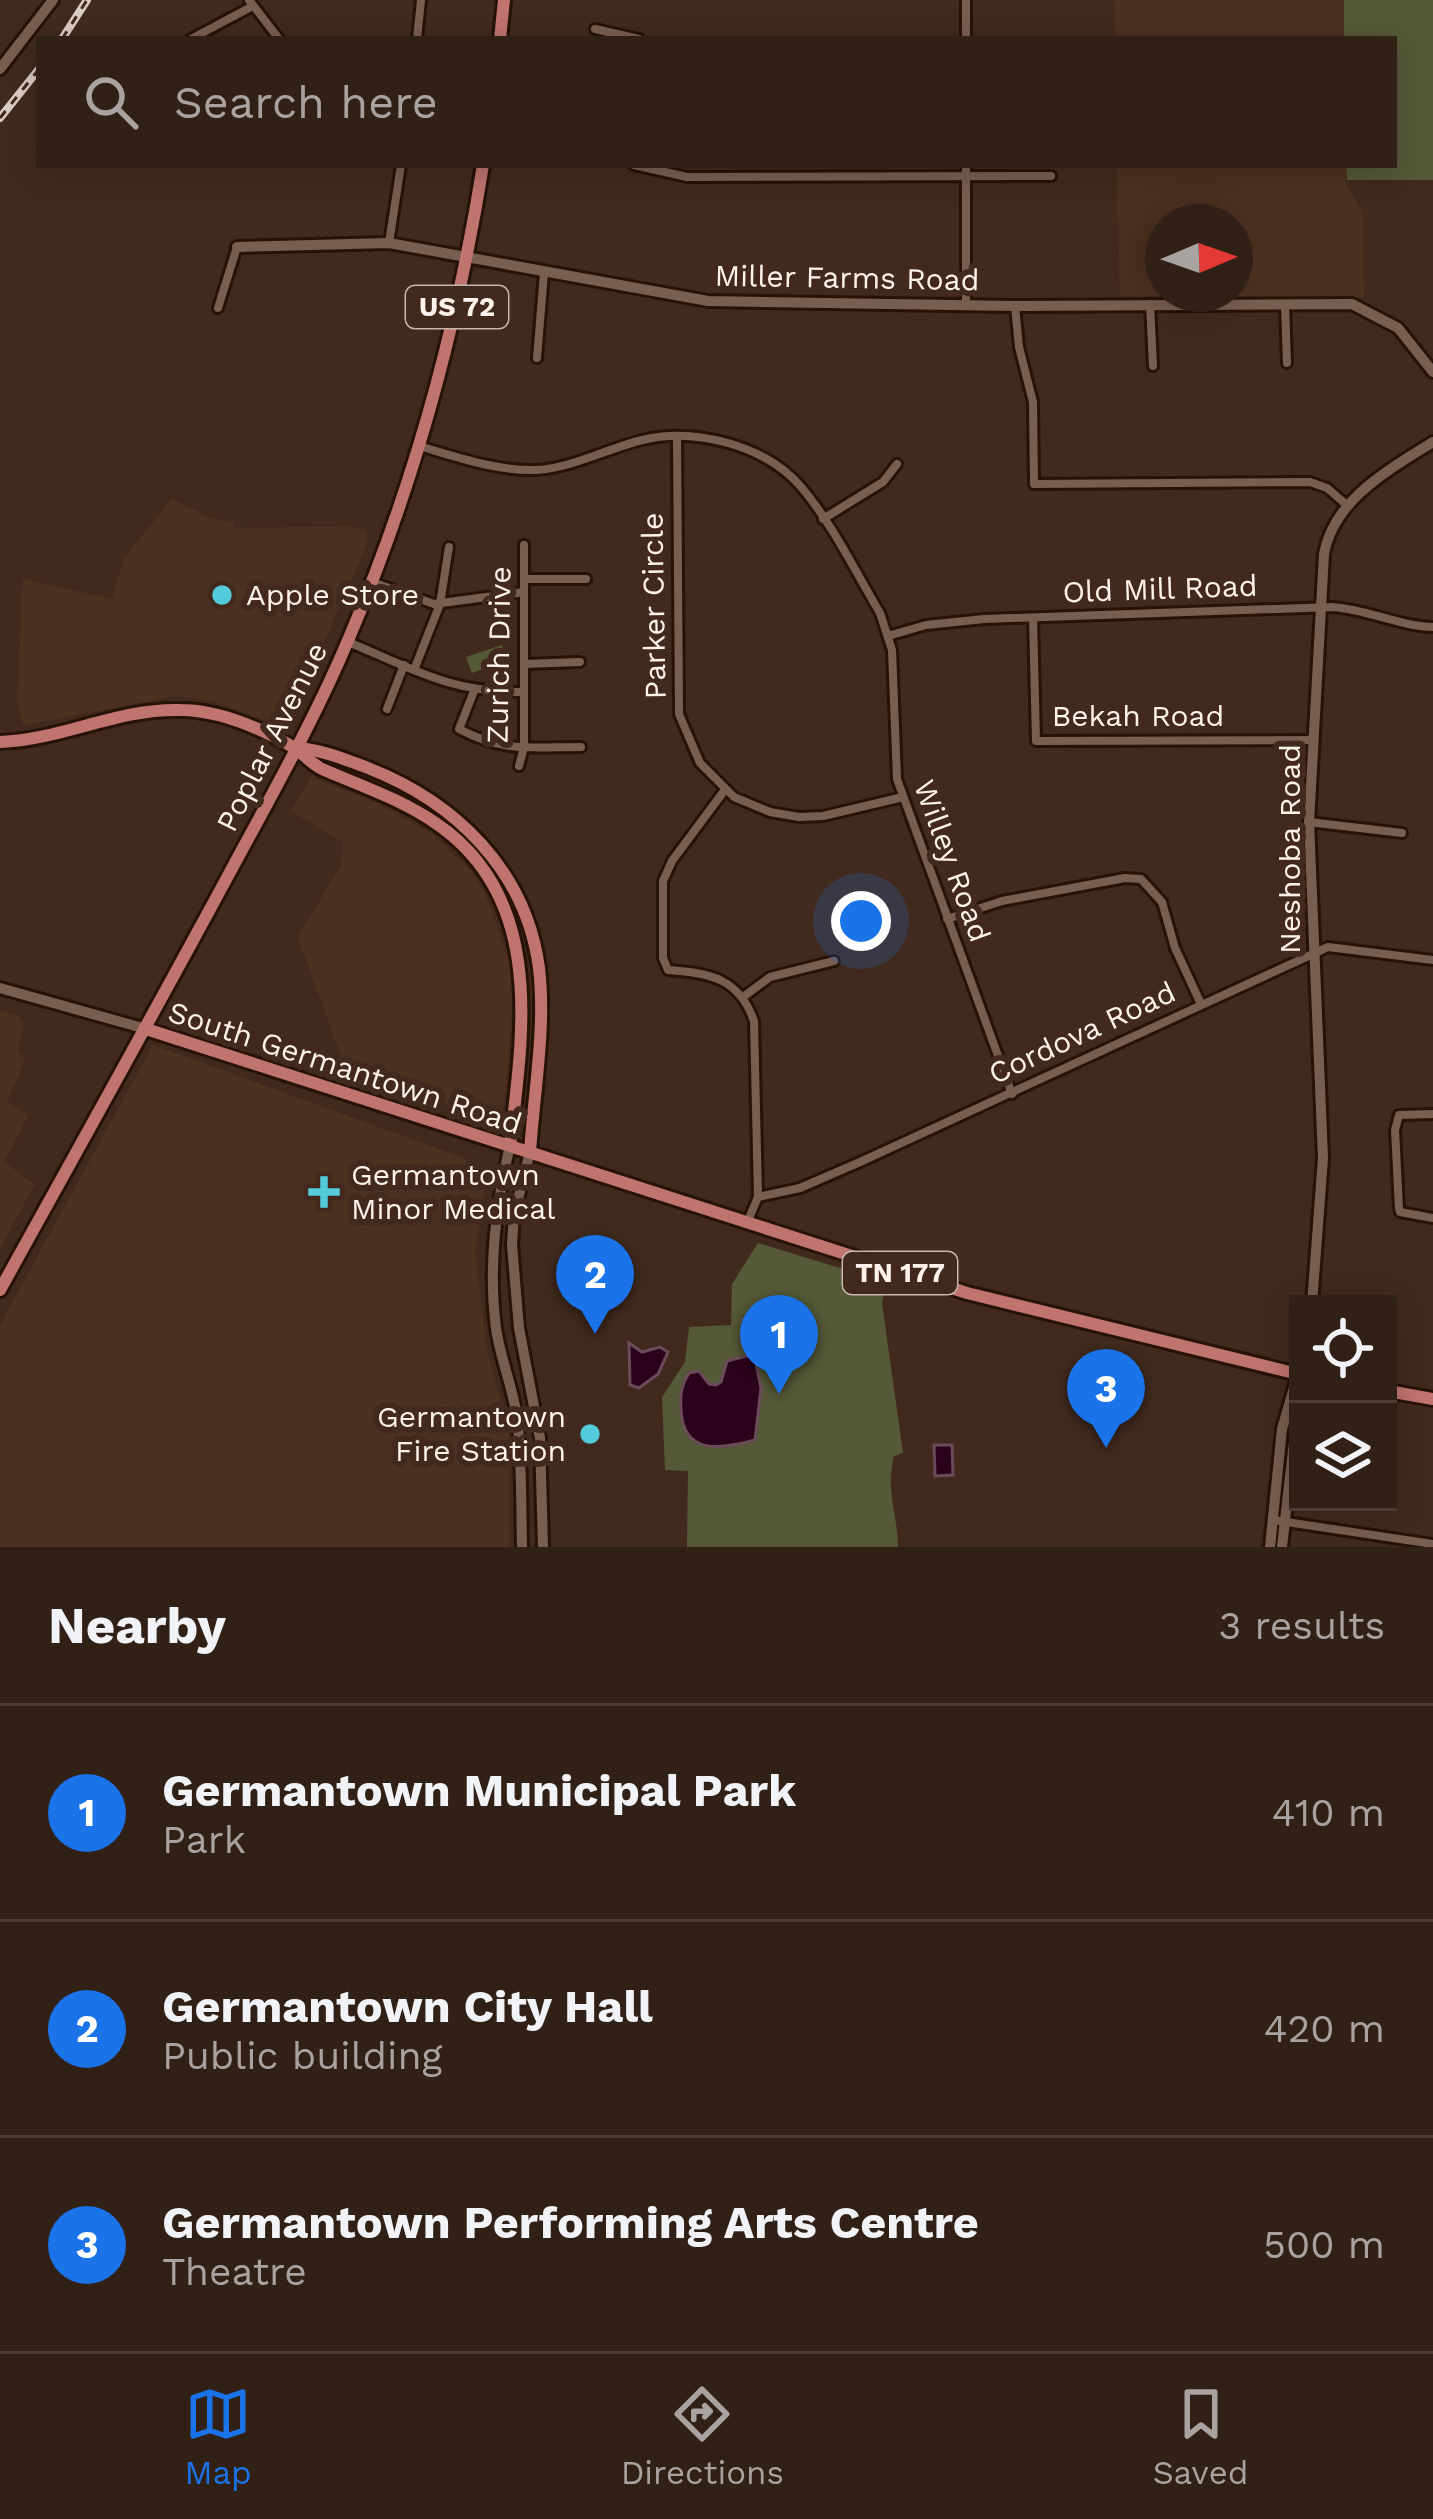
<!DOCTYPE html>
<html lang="en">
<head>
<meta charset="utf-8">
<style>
	:root { --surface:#312016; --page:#3d2d23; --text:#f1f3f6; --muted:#a8a3a1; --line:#4c3e35; --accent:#1a73e8 }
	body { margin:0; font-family:"Work Sans",sans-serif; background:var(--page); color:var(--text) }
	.controls { position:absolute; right:36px; bottom:36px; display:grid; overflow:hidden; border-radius:0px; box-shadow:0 6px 30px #0003 }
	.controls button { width:108px; height:108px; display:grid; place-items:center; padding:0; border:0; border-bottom:3px solid var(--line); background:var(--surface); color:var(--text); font:60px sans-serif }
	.compass { position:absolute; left:1145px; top:204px; width:108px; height:108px; border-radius:50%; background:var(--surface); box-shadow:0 6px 30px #0003; rotate:88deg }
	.you { position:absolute; left:861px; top:921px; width:42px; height:42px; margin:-30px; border:9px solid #fff; border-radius:50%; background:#1a73e8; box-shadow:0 0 0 18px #1a73e833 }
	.badge { display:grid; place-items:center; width:78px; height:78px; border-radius:50%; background:var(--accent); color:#fff; font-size:39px; font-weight:700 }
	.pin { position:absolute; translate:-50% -99px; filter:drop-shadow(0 3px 6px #0008) }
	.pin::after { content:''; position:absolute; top:63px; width:42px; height:36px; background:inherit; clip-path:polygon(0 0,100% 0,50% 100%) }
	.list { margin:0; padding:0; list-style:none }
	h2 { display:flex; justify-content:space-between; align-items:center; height:156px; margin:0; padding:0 48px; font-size:51px }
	h2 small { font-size:39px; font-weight:400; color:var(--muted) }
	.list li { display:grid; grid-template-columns:78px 1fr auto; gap:36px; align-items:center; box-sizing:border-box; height:216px; padding:0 48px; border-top:3px solid var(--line) }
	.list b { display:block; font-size:45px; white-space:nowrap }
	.list p { margin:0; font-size:39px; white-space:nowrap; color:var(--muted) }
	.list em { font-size:39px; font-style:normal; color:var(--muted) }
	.icon { flex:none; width:66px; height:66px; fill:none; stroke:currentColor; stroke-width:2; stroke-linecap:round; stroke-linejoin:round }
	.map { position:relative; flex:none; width:1433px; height:1547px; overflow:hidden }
	.search { position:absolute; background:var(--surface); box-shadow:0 6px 30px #0003; left:36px; right:36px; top:36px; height:132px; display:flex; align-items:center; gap:30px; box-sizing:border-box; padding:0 42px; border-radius:0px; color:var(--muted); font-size:45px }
	.sheet { height:804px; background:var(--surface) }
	nav { display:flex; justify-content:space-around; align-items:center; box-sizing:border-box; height:168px; border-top:3px solid var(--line); background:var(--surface); font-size:33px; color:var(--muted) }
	nav a { display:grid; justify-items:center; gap:6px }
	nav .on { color:var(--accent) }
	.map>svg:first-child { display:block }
</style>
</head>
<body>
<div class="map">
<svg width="1433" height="1547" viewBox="0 0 1433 1547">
	<rect width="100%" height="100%" fill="#412a1d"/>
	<g fill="#4d3120" fill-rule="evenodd">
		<path d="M1114,0H1344V39H1115Z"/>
		<path d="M1117,165H1346V185L1362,211L1364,297L1120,296ZM1163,222H1235V294H1163Z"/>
		<path d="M172,499L211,518L234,522V528L351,526L366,532L368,542L290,720L278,725L213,701L176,696L23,725L17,700L23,579L112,599L124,558Z"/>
		<path d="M311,777L379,804L432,834L471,871L485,894L512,968L514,993L504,1102L501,1113L494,1118L346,1070L298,937L342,863L343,842L291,811Z"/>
		<path d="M0,1011L19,1016L24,1023L17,1052L25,1060L7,1101L28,1116L4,1162L35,1184L0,1248Z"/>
		<path d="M153,1045L488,1167L475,1251L487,1350L509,1431L510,1547H0V1325Z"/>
	</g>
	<g fill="#555937">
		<path d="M1344,0H1433V180H1347L1346,165H1394V39H1344Z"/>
		<path d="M502,645L507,660L472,673L466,657Z"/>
		<path d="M758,1243L886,1282L882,1303L903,1453L894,1456C885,1490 898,1516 898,1547H687L688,1471L665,1470L662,1397L685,1362L689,1327L731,1325L732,1284Z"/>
	</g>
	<g fill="#2b021b" stroke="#6b4a59" stroke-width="3">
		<path d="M629,1343L642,1352L660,1347L668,1352L658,1374L639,1388L630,1385Z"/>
		<path d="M754,1354L761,1388L755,1440C722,1449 683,1456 681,1410C680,1395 681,1386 689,1373L699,1371L709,1384L716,1385L721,1382L727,1361Z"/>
		<path d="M934,1445H952L953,1475L935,1476Z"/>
	</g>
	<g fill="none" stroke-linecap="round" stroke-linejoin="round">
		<g stroke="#271206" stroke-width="14">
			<g id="street">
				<path d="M249,0L279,39"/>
				<path d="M595,29L639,39"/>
				<path d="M191,39L251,7"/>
				<path d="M417,39L421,0"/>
				<path d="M966,39V0"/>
				<path d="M634,165L687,177L1051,176"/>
				<path d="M389,243L401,165"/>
				<path d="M966,304V165"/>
				<path d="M1150,304L1153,366"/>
				<path d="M1285,305L1287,363"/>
				<path d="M1015,306L1019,347L1033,402L1034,484L1310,482L1327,488L1348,506"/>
				<path d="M218,308L237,247"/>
				<path d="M537,358L544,273"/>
				<path d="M677,436L679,714L700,763L734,797L770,812L799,817L823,816L903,797"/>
				<path d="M419,446C457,457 496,471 536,470C572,468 606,449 642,440C694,427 766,445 802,488C833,525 855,571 880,613L892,650L897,779L1012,1094"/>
				<path d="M823,519L883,482L897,464"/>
				<path d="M524,579H586"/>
				<path d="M372,582L434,604L524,592"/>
				<path d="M1033,618L1036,741L1312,740"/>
				<path d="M888,636L926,625L984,619L1332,607C1367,609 1398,626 1433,627"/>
				<path d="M348,642C414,669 450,693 524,692"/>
				<path d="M524,664L580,662"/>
				<path d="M414,670L440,604L449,547"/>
				<path d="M474,691L459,729C504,753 532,747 581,747"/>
				<path d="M387,709L404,665"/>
				<path d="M519,766L524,747V545"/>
				<path d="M724,791L672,861L663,881V958L668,970C710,973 739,978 754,1021L758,1197L747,1223"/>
				<path d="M1309,822L1402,833"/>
				<path d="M947,919L1002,901L1125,878L1141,879L1162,902L1175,948L1201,1004"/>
				<path d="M743,997L770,977L834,961"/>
				<path d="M1433,1114L1399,1115L1395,1130L1399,1208L1400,1212L1433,1218"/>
				<path d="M758,1197L800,1188L860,1162L1328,947L1433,960"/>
				<path d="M1273,1520L1433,1544"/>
			</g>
		</g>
		<g stroke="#271206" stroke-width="16">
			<g id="secondary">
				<path d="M0,69L53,0"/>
				<path d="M237,247L389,243L708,301L1015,306L1352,304L1398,328L1433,372"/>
				<path d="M0,988L146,1029"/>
				<path d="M510,1145C496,1206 488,1266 496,1328C500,1358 513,1387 517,1418C522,1461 521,1504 522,1547"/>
				<path d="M530,1152L514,1215L512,1245L519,1328L540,1438L543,1547"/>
				<path d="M1312,1304L1323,1158L1309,822L1324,554C1334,499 1390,469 1433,442"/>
				<path d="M1270,1547L1282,1429L1298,1374"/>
				<path d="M1282,1547L1298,1407"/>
			</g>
		</g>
		<g stroke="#271206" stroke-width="18">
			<g id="primary">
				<path d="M500,39L504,0"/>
				<path d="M0,742C61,740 119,708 180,710C218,710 260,728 293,747C303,753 310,763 322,769C361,786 401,799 437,824C546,899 523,1034 510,1145"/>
				<path d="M297,748C323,750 344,759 368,768C455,802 526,870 539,968C546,1027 534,1092 530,1152"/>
				<path d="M146,1029L967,1293L1298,1374"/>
				<path d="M0,1290C77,1151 154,1013 229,874C271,796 315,719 349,638C414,486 457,328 483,165"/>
				<path d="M1388,1391L1433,1399"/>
			</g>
		</g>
		<use href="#street" stroke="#785e50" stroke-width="8"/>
		<use href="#secondary" stroke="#785e50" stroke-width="10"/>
		<use href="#primary" stroke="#c07470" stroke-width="12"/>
		<g stroke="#dbccc4" stroke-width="8">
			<g id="rail">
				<path d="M62,39L87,0"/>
				<path d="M0,118L39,69"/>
			</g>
		</g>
		<use href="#rail" stroke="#412a1d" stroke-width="3" stroke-dasharray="9" stroke-linecap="butt"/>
	</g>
	<g fill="#53cbdb" stroke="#412a1d" stroke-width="4.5">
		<circle cx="222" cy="595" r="12"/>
		<path d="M318 1174h12v12h12v12h-12v12h-12v-12h-12v-12h12z"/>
		<circle cx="590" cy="1434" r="12"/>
	</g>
	<g text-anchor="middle" stroke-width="12" stroke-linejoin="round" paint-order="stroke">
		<g fill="#412a1d" stroke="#c6b6ad" stroke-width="3">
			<rect x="406" y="286" width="102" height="42" rx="9"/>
			<rect x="843" y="1252" width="114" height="42" rx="9"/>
		</g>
		<g font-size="27" font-weight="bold" fill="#fff2eb">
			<text x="457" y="316">US 72</text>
			<text x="900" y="1282">TN 177</text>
		</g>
		<g font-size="30" fill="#fff2eb" stroke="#412a1d">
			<text transform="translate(847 278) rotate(1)" y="10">Miller Farms Road</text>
			<text transform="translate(1160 589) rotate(-2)" y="10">Old Mill Road</text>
			<text transform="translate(654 606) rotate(-91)" y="10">Parker Circle</text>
			<text transform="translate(499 655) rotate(-89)" y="10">Zurich Drive</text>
			<text x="1138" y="726">Bekah Road</text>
			<text transform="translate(272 737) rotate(-63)" y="10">Poplar Avenue</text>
			<text transform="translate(1290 849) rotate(-90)" y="10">Neshoba Road</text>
			<text transform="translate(952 861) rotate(70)" y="10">Willey Road</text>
			<text transform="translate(1082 1033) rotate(-25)" y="10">Cordova Road</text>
			<text transform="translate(345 1068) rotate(18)" y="10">South Germantown Road</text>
		</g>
		<g font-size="30" fill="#fff2eb" stroke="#412a1d" text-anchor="start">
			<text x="246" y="605">Apple Store</text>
			<text x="351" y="1185">Germantown<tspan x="351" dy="34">Minor Medical</tspan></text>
			<text x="566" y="1427" text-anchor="end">Germantown<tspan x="566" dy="34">Fire Station</tspan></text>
		</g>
	</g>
</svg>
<div class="controls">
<button><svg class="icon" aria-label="locate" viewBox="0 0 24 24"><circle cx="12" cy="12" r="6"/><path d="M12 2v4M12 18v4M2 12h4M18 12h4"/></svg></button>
<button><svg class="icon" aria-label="layers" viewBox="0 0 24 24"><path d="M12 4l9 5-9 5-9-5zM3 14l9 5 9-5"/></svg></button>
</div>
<svg class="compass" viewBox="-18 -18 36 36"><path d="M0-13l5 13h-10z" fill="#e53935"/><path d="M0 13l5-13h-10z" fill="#a8a3a1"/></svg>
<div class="you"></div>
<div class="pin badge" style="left:779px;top:1394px">1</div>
<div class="pin badge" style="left:595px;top:1334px">2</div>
<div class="pin badge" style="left:1106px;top:1448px">3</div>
<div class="search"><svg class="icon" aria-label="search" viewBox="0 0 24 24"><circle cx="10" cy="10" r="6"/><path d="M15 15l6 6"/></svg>Search here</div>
</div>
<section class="sheet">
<h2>Nearby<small>3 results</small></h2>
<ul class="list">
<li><span class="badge">1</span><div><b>Germantown Municipal Park</b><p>Park</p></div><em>410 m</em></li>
<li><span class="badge">2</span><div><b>Germantown City Hall</b><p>Public building</p></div><em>420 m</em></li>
<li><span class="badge">3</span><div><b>Germantown Performing Arts Centre</b><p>Theatre</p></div><em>500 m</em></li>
</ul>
</section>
<nav>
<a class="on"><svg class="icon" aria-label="map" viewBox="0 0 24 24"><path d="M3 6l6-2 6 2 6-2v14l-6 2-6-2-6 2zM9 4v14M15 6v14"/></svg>Map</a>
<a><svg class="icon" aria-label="directions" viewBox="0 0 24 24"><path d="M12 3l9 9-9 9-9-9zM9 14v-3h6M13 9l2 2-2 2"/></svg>Directions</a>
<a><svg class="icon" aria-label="saved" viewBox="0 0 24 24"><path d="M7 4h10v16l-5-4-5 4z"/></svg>Saved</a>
</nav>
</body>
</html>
